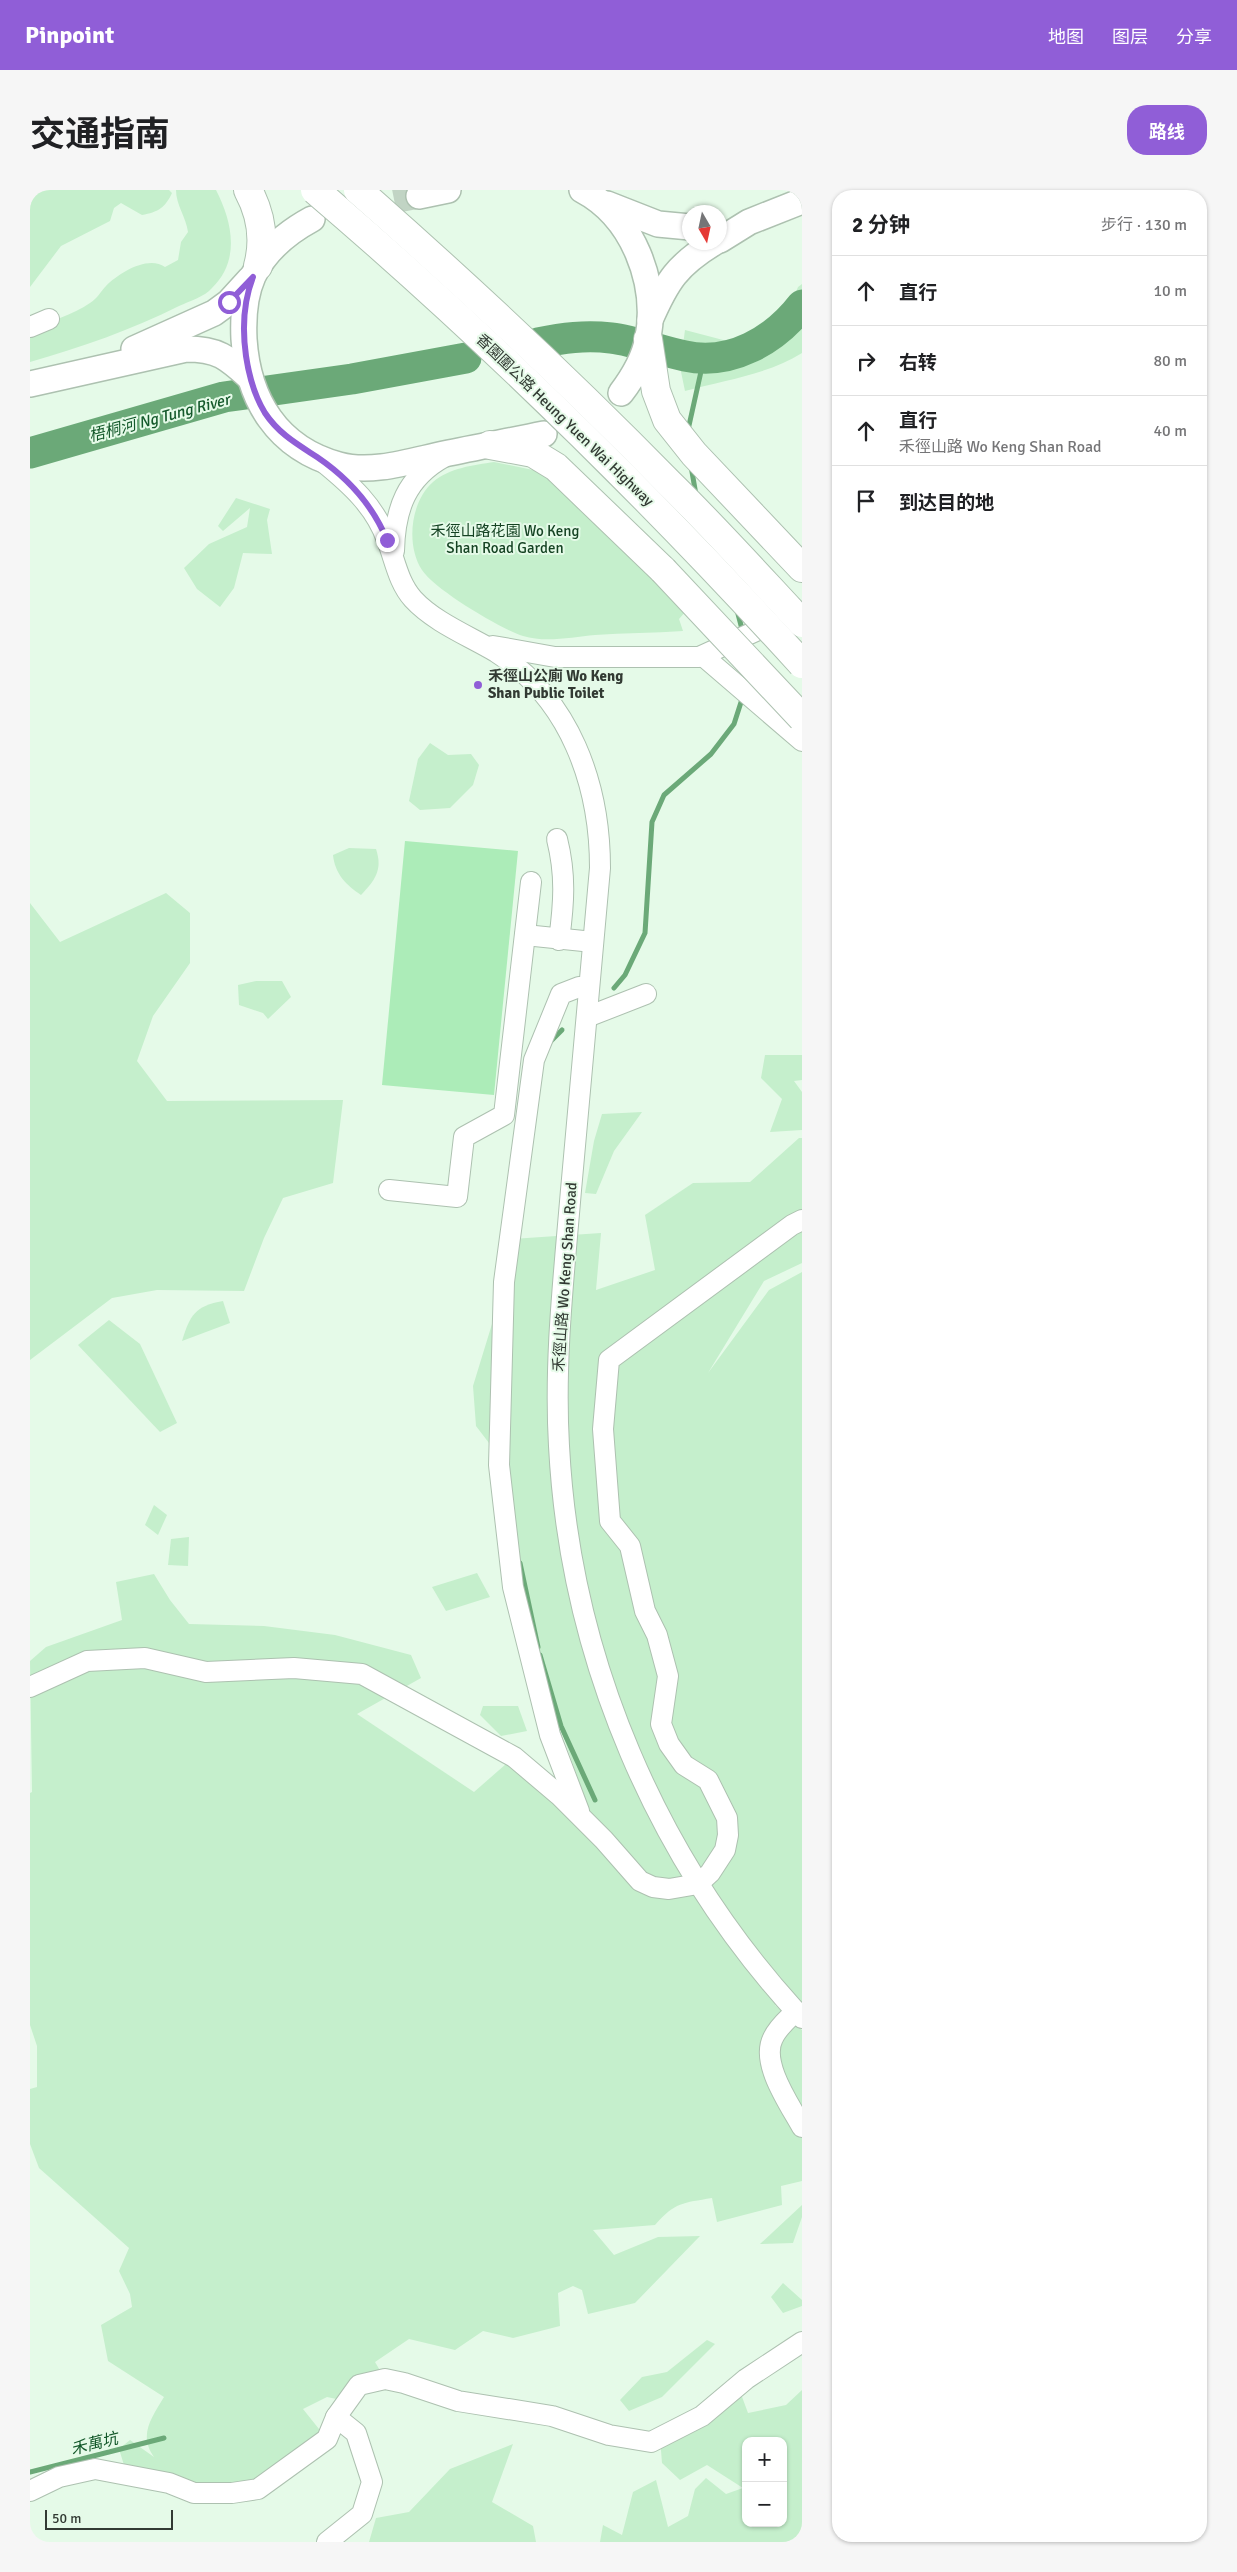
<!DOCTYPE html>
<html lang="zh">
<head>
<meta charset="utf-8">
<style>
	:root { --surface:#fff; --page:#f6f6f6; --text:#202124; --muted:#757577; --line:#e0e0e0; --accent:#905ed7 }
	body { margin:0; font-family:Signika,"Noto Sans SC",sans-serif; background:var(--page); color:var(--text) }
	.controls { position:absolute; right:15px; bottom:15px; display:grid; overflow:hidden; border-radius:10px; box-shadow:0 1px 4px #0004 }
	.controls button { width:45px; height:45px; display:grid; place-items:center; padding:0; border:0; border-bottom:1px solid var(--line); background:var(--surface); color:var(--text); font:25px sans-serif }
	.compass { position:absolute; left:652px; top:15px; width:45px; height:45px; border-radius:50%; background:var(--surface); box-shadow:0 1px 4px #0004; rotate:171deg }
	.scale { position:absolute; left:15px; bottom:12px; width:128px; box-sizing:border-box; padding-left:5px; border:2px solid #323a33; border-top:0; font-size:14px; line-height:18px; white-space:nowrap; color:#323a33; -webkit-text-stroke:4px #e5fae8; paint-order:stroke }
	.stop { position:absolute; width:15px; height:15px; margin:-11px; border:4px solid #905ed7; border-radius:50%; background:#fff }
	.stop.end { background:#905ed7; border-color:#fff; box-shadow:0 1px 5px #0008 }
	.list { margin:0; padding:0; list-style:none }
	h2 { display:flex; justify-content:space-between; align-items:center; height:65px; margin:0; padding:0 20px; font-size:21px }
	h2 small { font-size:16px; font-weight:400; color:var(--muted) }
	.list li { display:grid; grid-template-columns:32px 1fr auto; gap:15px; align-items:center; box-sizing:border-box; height:70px; padding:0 20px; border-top:1px solid var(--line) }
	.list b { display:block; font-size:19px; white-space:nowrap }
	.list p { margin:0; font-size:16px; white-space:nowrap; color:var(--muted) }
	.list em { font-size:16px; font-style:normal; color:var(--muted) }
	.icon { flex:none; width:28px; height:28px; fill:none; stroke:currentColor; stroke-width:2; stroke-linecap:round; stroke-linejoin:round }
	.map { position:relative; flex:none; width:772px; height:2352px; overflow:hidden; border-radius:20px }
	header { display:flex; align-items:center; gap:30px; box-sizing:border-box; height:70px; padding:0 25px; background:var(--accent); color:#fff }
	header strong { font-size:24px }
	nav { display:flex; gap:28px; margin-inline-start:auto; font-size:18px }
	.intro { display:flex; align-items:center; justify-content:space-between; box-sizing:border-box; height:120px; padding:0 30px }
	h1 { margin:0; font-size:35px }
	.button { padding:12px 22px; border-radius:20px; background:var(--accent); color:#fff; font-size:18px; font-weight:700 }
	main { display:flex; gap:30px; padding:0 30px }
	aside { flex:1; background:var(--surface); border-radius:20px; box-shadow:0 1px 4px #0004 }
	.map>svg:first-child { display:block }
</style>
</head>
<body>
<header>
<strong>Pinpoint</strong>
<nav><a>地图</a><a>图层</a><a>分享</a></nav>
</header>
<div class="intro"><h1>交通指南</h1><a class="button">路线</a></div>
<main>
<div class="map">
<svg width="772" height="2352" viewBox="0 0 772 2352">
	<rect width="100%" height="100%" fill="#e5fae8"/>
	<g fill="#c5efcc" fill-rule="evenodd">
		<path d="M0,0H139L142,3C135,18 128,22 112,25L91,13L84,18L80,31L31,56L0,97Z"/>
		<path d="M146,0H186C202,31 211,70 182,98C174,107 160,111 149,116C101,140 52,157 0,172V140C19,131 43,125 60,113C67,109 71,101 76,96C89,83 118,65 135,77L148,70L151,52L158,42C156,27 146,15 146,0Z"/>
		<path d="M772,94V163C737,185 694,190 655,201L650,177L655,140L697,151L716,145L756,128L768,97Z"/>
		<path d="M464,272L508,281L529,294L656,421L649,429L653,441C624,443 594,443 565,445C542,447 516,453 493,446C471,439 405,400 392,380C376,356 380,312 403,292C419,278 444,275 464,272Z"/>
		<path d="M206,308L240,319L237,330L242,364L213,363L204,398L190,417L167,399L154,378L179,354L217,337L220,318L193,341L188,336Z"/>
		<path d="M400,553L418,565L441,564L449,575L443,595L420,618L390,620L379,611L388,569Z"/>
		<path d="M319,658L346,659C353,680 345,690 331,705C316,695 305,684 303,665Z"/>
		<path d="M136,703L160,723V773L123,826L107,871L137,911L313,910L303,993L253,1008L234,1048L214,1101L127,1100L82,1108L0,1170V713L30,752Z"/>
		<path d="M226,791H252L261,807L238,829L233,823L209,815L208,795Z"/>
		<path d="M735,865H772V890L764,891L772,902V940L740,942L752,909L731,888Z"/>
		<path d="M612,922L584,961L566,1004L555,1003L564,951L572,924Z"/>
		<path d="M769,948H772V1073L734,1091L678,1183L739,1100L772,1082V1815H745L772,1840V1991L751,1996L752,2015L687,2032L682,2008C653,2013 645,2012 625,2035L563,2040L584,2065L628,2047L670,2046L605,2113L558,2124L552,2100L543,2096L528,2103L530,2136L483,2148L453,2141L425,2160L379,2149L345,2172L355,2189L316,2211L297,2207L273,2219L297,2249L221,2300L164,2303L94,2275L89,2259L100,2250L124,2267C108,2245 122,2227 134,2207L78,2171L71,2135L102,2117L100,2104L89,2081L99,2058L9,1978L0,1954V1899L7,1897V1856L0,1835V1603L2,1602L0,1471L16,1457L92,1430L86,1392L124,1384L140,1410L159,1434L234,1436L305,1445L381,1465L391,1488L327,1524L444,1602L484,1567L529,1605L550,1595L496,1437L475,1274L446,1236L443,1196L462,1134L478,1093L482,1049L571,1043L566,1100L625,1080L615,1025L663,993L720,992Z"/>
		<path d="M193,1111L200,1133L152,1151C160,1125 165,1116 193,1111Z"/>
		<path d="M79,1130L110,1154L147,1233L130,1242L48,1155Z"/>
		<path d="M124,1315L137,1325L128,1345L115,1335Z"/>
		<path d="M159,1347L158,1376L138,1375L141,1349Z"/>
		<path d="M447,1383L460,1407L416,1421L402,1397Z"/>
		<path d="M453,1516H488L497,1541L471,1546L450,1525Z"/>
		<path d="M772,2015V2027L763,2053L730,2054Z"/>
		<path d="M753,2093L772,2110V2116L753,2123L741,2107Z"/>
		<path d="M677,2150L685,2154L632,2207L599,2221L590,2210L612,2187L637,2182Z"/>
		<path d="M708,2196L718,2223L756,2215L772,2200V2352H570L573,2335L592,2345L603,2302L626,2290L638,2337L658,2326L665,2299L676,2288L696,2304L713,2298L677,2275L650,2290L632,2273L630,2248ZM716,2251H753V2333H716Z"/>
		<path d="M483,2254L462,2312L503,2336L506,2352H339L346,2328L379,2322L420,2279Z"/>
	</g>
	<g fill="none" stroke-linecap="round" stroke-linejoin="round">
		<g stroke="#6ba978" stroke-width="5">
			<path d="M658,240L674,168"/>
			<path d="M661,276L666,305"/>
			<path d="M707,420L713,443"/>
			<path d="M584,798L595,785L615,743L622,632L634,605L681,564L704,534L713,506"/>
			<path d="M519,853L532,840"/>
			<path d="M490,1373L508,1457"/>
			<path d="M510,1465L531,1536L565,1610"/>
			<path d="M0,2282L134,2248"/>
		</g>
		<g stroke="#6ba978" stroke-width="31">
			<path d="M508,153C533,148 555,145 581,148C606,151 630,161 655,166C701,176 745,150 772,115"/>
			<path d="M0,263L194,207L322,189L436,168"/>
		</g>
	</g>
	<path fill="#acecb8" d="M375,651L488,661L464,905L352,895Z"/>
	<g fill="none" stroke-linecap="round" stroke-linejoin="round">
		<path stroke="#c1d4c4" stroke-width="25" stroke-dasharray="25 12" stroke-linecap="butt" d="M328,18L389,6"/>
		<g stroke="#adc1b0" stroke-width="22">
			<g id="minor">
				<path d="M0,137L19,129"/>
				<path d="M293,272C320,294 345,316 357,350C365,370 368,392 383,409C404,432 439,446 466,462C540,509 570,594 570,678C560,785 551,893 541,1000C534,1085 524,1170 529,1256C540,1468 627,1672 772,1828"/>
				<path d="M364,361C365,319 376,288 414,267"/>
				<path d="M463,456L525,467H669L748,431"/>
				<path d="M673,466L772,551"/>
				<path d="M527,649C536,685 534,713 529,750"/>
				<path d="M495,745L563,752"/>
				<path d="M557,827L616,804"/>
				<path d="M359,1000L427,1007L434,947L474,925L501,692"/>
				<path d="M0,1497L57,1471L115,1468L176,1482L264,1478L332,1484L484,1567L529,1605L574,1650L610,1691L623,1697L639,1699L668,1694L680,1683L695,1660L698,1645L697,1628L678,1590L654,1575L639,1554L631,1534L638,1486L627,1445L615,1421L600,1356L580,1331L573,1239L579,1170L762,1035L772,1030"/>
				<path d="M549,1621L520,1545L483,1397L469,1275L474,1092L504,870L531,804L549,797H559"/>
				<path d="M766,1821C758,1829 748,1837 743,1848C730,1873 760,1915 772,1937"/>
				<path d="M306,2227L329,2195L355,2189L374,2193L428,2211L522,2226L579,2245L621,2252L672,2226L716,2189L772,2152"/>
				<path d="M0,2301L29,2287L65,2279L139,2293L164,2303H202L228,2299L297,2249L306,2227L326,2243L342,2292L332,2324L297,2352"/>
			</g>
		</g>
		<g stroke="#adc1b0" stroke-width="28">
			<g id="major">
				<path d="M552,0C603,27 628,92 618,148C614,169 604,186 591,203"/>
				<path d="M389,6L418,0"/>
				<path d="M577,14L628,34L660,37"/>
				<path d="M282,29C258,42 235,61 223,86C214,106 213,128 214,149C218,210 247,258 309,275C342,284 381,271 414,264C447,257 480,251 514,244"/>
				<path d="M690,50L719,32L772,11"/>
				<path d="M620,130C637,91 647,75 685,52"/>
				<path d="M104,159L184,123L199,112L220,89"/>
				<path d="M0,194L156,159C188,159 197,167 220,188"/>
			</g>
		</g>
		<g stroke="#adc1b0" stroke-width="30">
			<g id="highway">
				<path d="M218,0C231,24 235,50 228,76"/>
				<path d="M618,149L626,201L637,230L664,264L772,378"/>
				<path d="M460,255L503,263L526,277L633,380"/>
			</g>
		</g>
		<use href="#minor" stroke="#fff" stroke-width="20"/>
		<use href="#major" stroke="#fff" stroke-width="25"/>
		<use href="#highway" stroke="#fff" stroke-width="28"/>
		<g stroke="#adc1b0" stroke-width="30" stroke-linecap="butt">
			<g id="highway-bridge">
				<path d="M285,0C457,147 619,306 772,474"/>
				<path d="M328,0C435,94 539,191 639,293C685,338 728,386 772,433"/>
				<path d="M633,380L772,528"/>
			</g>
		</g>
		<use href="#highway-bridge" stroke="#fff" stroke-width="28"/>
	</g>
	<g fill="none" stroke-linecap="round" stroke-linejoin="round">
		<path stroke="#905ed7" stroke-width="6" d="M199,112L223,87C213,113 212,138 216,166C219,186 224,205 235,223C249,244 267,254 287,267C318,288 343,316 357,350"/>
	</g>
	<circle fill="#905ed7" stroke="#e5fae8" stroke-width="2" cx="448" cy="495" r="5"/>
	<g text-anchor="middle" stroke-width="4" stroke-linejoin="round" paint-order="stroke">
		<g font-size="15" fill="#323a33" stroke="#e5fae8">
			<text transform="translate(535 230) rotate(44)" y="5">香園圍公路 Heung Yuen Wai Highway</text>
			<text transform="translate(535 1087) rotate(-86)" y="5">禾徑山路 Wo Keng Shan Road</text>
		</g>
		<g font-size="15" fill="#154323" stroke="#e5fae8">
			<text x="475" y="346">禾徑山路花園 Wo Keng<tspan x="475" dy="17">Shan Road Garden</tspan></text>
		</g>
		<g font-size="15" font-weight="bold" fill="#323a33" stroke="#e5fae8" text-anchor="start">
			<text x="458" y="491">禾徑山公廁 Wo Keng<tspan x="458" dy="17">Shan Public Toilet</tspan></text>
		</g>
		<g font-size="16" font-style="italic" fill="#14592b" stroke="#e5fae8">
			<text transform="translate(129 227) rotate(-15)" y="6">梧桐河 Ng Tung River</text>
			<text transform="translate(64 2253) rotate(-14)" y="6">禾萬坑</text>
		</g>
	</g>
</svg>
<div class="controls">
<button>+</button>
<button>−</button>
</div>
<svg class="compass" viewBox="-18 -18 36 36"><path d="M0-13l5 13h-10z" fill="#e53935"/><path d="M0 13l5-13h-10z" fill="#757577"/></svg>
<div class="scale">50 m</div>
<div class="stop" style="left:199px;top:112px"></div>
<div class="stop end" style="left:357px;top:350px"></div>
</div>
<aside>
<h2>2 分钟<small>步行 · 130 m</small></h2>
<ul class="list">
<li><svg class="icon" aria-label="ahead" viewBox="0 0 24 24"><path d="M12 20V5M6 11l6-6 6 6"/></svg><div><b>直行</b></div><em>10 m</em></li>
<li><svg class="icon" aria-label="right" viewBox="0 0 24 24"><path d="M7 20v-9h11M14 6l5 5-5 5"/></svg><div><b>右转</b></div><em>80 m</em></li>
<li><svg class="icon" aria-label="ahead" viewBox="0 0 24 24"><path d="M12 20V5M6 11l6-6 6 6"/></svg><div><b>直行</b><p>禾徑山路 Wo Keng Shan Road</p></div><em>40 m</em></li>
<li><svg class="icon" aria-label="arrive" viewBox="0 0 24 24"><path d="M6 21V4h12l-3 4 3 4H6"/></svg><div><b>到达目的地</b></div></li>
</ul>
</aside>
</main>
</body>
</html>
